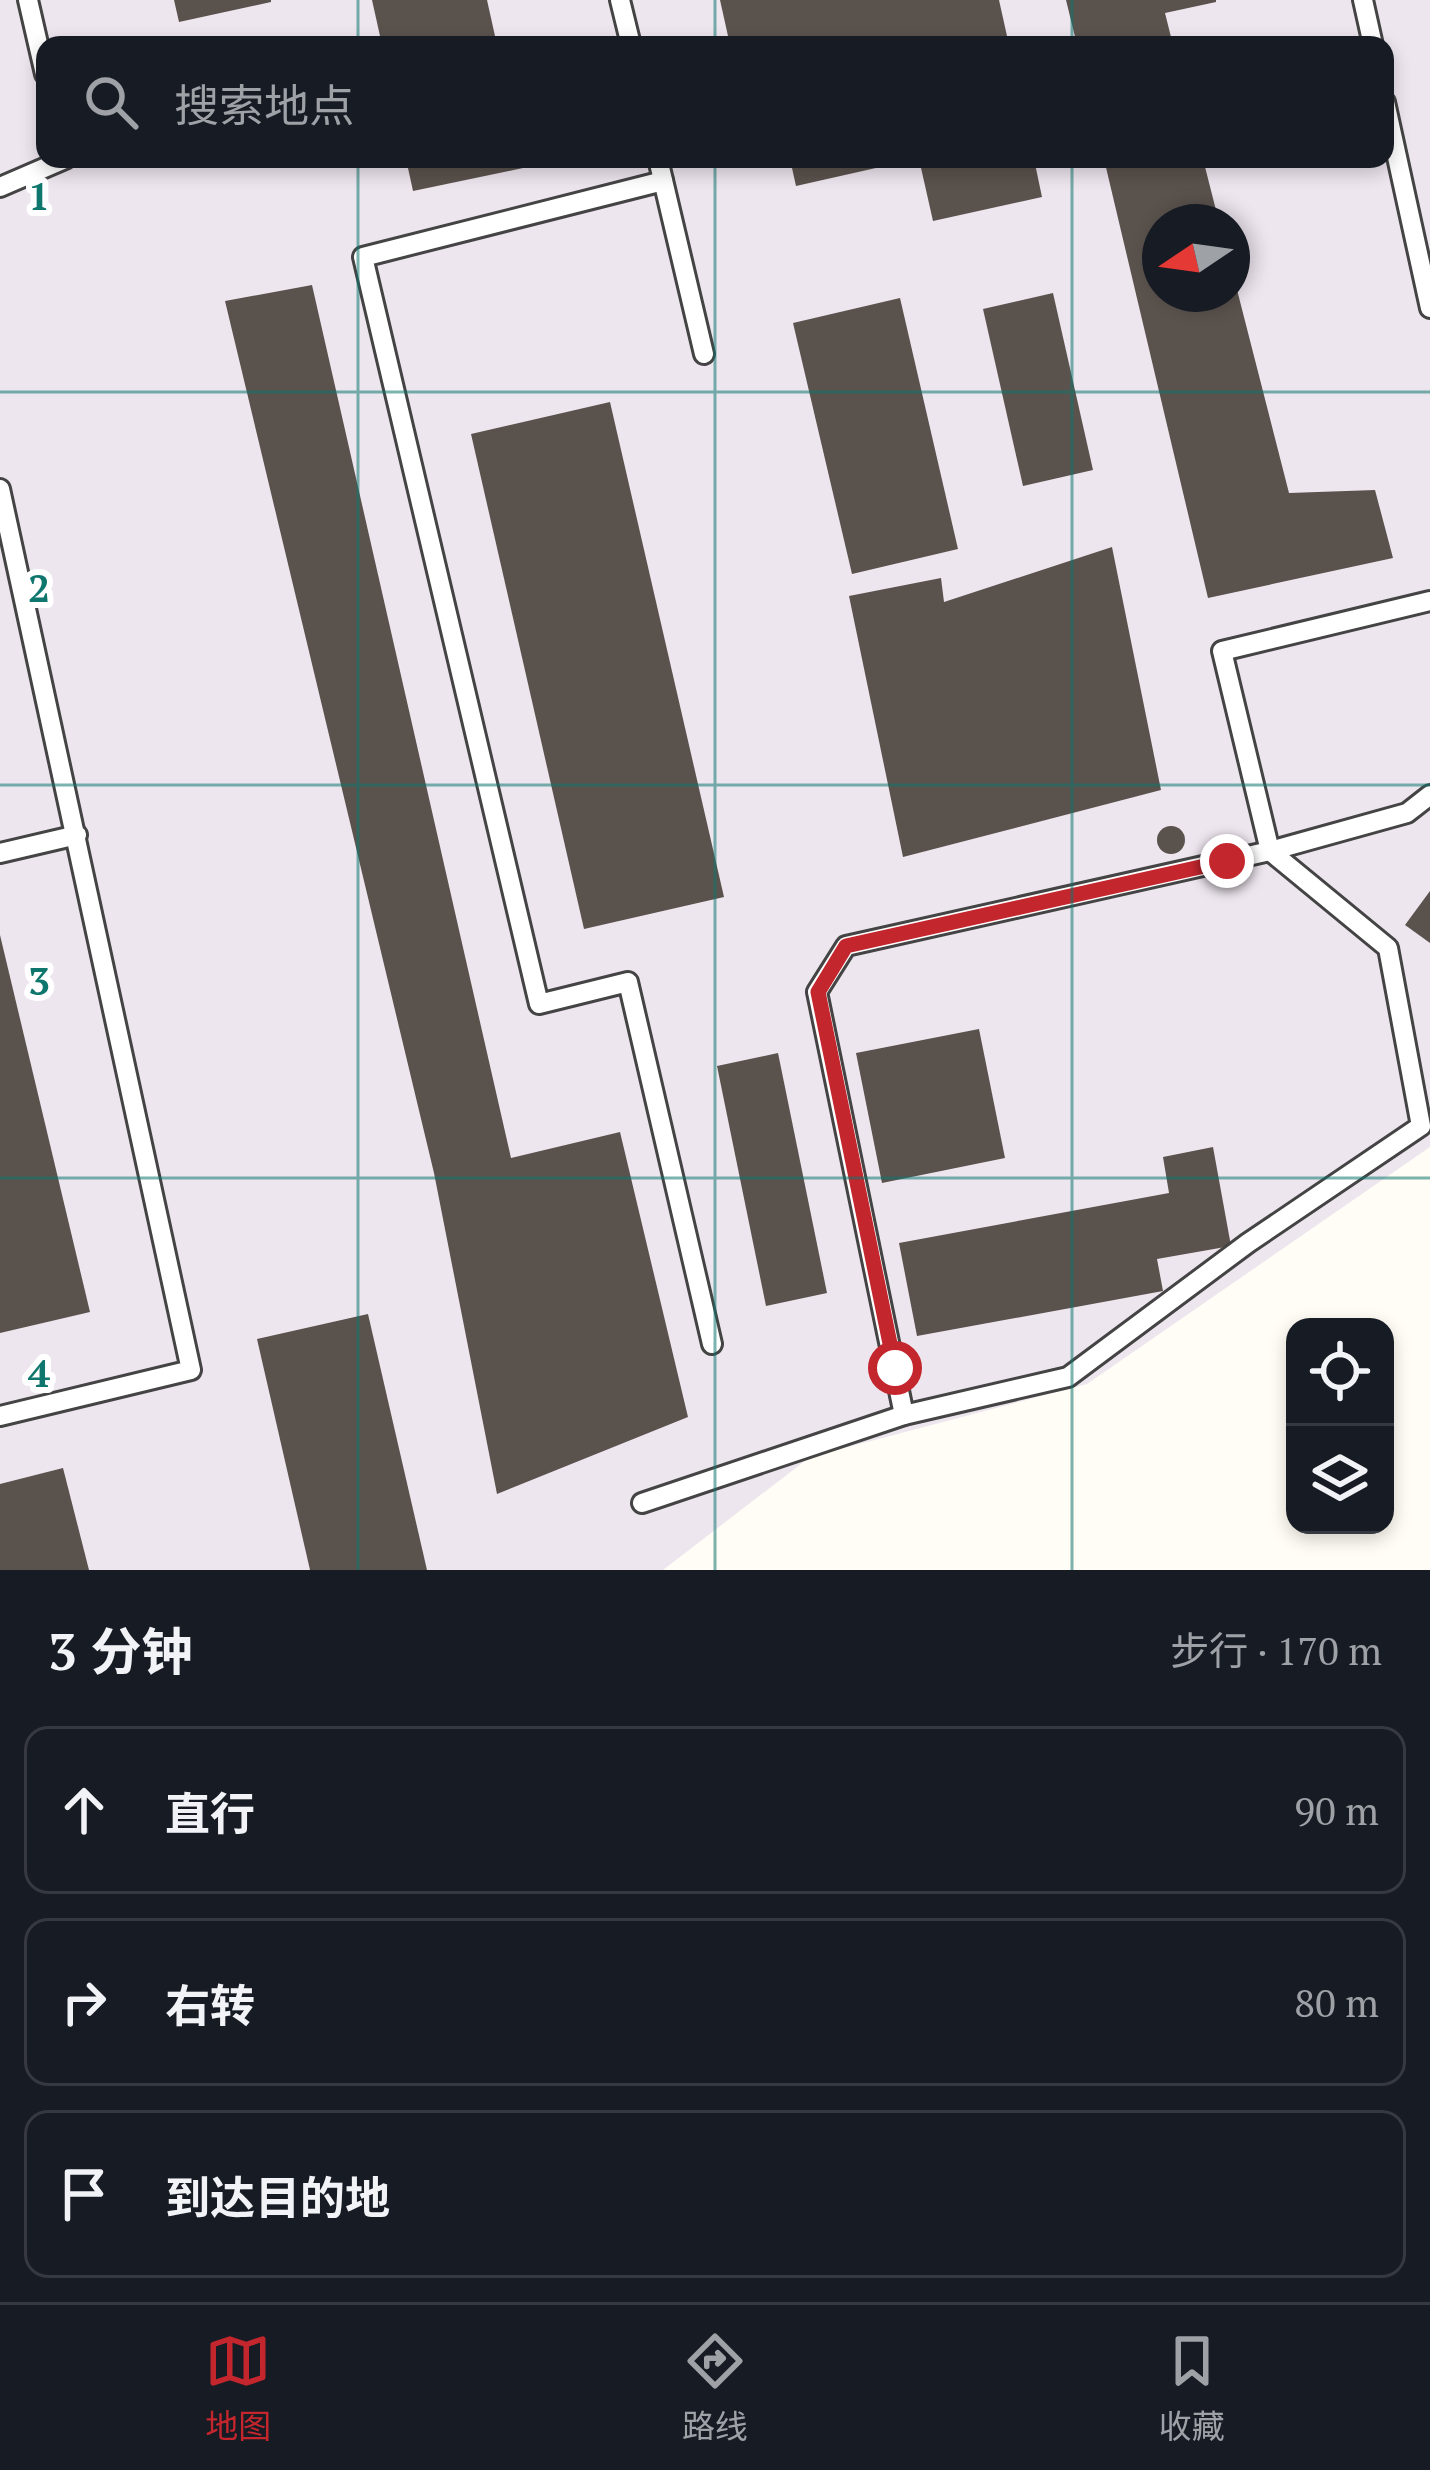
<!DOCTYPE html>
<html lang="zh">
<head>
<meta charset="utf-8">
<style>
	:root { --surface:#171b24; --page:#20242c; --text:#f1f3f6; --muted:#9ea1a6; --line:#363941; --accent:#c4262e }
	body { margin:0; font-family:"PT Serif","Noto Sans SC",serif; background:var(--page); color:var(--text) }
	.controls { position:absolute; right:36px; bottom:36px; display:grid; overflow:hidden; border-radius:24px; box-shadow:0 6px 18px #0003 }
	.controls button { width:108px; height:108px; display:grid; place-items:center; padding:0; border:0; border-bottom:3px solid var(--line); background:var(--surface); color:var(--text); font:60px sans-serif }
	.compass { position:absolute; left:1142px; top:204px; width:108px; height:108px; border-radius:50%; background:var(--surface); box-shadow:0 6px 18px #0003; rotate:257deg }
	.stop { position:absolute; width:36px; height:36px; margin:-27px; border:9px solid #c4262e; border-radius:50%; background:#fff }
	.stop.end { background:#c4262e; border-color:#fff; box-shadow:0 3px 12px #0008 }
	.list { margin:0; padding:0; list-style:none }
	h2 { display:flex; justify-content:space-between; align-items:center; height:156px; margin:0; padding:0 48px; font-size:51px }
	h2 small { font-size:39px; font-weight:400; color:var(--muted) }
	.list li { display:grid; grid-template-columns:78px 1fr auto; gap:36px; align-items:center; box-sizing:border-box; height:168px; margin:0 24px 24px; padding:0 24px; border:3px solid var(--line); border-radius:24px }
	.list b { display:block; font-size:45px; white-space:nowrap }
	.list em { font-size:39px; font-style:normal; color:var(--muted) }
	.icon { flex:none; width:66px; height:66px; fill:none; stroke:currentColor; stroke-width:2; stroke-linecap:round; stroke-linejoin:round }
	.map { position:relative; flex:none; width:1430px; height:1570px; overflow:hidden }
	.search { position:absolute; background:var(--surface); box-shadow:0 6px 18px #0003; left:36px; right:36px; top:36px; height:132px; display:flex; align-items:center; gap:30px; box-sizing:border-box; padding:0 42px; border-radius:24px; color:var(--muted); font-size:45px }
	.sheet { height:732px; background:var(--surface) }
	nav { display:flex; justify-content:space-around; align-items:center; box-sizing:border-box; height:168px; border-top:3px solid var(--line); background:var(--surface); font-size:33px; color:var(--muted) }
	nav a { display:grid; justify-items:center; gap:6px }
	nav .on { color:var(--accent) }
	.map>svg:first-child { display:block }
</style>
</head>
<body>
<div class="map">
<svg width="1430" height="1570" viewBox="0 0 1430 1570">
	<rect width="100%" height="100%" fill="#fffdf5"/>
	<path fill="#eee6ef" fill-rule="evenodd" d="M0,0H1430V1147L1087,1384L810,1457L663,1570H0ZM45,45H1385V159H45ZM1160,222H1232V294H1160Z"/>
	<g fill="#5a524d">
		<path d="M174,0H271V2L179,22Z"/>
		<path d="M372,0H487L497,45H382Z"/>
		<path d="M720,0H999L1009,45H730Z"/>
		<path d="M1066,0H1216V2L1165,13L1173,45H1077Z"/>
		<path d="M406,159H521L523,168L413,191Z"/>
		<path d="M790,159H907V161L796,186Z"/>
		<path d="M919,159H1034L1042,197L933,221Z"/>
		<path d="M1104,159H1203L1219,222H1160V294H1232L1234,278L1289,493L1375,490L1393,558L1208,598Z"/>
		<path d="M312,285L511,1158L620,1132L688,1417L497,1494L434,1173L225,301Z"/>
		<path d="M1053,293L1093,470L1023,486L983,309Z"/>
		<path d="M900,298L958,549L852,574L793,323Z"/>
		<path d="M610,402L724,897L584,929L471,434Z"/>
		<path d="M1112,547L1161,790L903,857L849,596L941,578L944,602Z"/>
		<circle cx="1171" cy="840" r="14"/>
		<path d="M1430,891V943L1405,925Z"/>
		<path d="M0,935L90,1312L0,1333Z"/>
		<path d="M979,1029L1005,1158L882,1183L856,1053Z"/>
		<path d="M778,1053L827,1293L766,1306L717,1066Z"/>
		<path d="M1213,1147L1231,1246L1157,1259L1163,1291L917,1336L899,1243L1169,1193L1163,1157Z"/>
		<path d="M368,1314L427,1570H310L257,1339Z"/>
		<path d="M63,1468L89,1570H0V1484Z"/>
	</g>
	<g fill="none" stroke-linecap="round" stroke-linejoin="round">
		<g stroke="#444" stroke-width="24">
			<g id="lane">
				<path d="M28,0L45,74"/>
				<path d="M620,0L631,45"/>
				<path d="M1363,0L1373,45"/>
				<path d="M1385,102L1430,308"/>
				<path d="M658,159L704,354"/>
				<path d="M663,181L363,257L539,1004L628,982L712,1344"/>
				<path d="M0,187L65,159"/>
				<path d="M0,489L191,1370L0,1416"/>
				<path d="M0,853L77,835"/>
				<path d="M904,1415L817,992L846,946L1270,851L1407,813L1430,795"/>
				<path d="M642,1503L904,1415L1068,1377L1248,1243L1421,1126L1388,948L1270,851L1222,651L1430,601"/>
			</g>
		</g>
		<use href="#lane" stroke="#fff" stroke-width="18"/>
	</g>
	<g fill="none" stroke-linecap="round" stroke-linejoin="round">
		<path stroke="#c4262e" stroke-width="15" d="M895,1368L818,992L846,946L1227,861"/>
	</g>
	<path fill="none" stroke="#0f766e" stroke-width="3" stroke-opacity="0.55" d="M358,0V45M715,0V45M1072,0V45M358,159V1570M715,159V1570M1072,159V1570M0,392H1430M0,785H1430M0,1178H1430"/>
	<g font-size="39" text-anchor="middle" font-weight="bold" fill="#0f766e" stroke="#fff" stroke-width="12" stroke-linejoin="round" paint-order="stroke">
		<text x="39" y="210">1</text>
		<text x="39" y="602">2</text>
		<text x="39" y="995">3</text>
		<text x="39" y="1387">4</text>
	</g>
</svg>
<div class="controls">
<button><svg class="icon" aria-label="locate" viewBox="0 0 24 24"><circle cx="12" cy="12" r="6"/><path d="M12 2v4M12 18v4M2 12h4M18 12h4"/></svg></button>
<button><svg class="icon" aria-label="layers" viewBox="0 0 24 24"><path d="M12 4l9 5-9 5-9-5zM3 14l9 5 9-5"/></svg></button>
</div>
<svg class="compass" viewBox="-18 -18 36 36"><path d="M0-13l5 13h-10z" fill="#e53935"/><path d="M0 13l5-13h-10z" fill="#9ea1a6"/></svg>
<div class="stop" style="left:895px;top:1368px"></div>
<div class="stop end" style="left:1227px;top:861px"></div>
<div class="search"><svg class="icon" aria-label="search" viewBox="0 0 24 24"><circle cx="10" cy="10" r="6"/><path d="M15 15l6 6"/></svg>搜索地点</div>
</div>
<section class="sheet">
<h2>3 分钟<small>步行 · 170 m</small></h2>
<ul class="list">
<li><svg class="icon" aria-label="ahead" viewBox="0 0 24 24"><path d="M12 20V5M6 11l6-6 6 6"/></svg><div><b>直行</b></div><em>90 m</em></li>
<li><svg class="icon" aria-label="right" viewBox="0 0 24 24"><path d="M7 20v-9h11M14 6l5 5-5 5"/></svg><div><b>右转</b></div><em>80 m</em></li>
<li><svg class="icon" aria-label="arrive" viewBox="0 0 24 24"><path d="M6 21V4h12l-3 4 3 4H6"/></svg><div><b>到达目的地</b></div></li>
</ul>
</section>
<nav>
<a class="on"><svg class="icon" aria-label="map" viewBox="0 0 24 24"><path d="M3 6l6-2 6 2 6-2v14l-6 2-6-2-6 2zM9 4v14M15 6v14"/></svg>地图</a>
<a><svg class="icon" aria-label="directions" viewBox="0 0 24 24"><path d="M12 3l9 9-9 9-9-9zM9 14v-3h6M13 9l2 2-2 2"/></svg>路线</a>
<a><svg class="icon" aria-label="saved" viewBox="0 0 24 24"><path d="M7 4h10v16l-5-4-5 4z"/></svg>收藏</a>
</nav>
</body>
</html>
